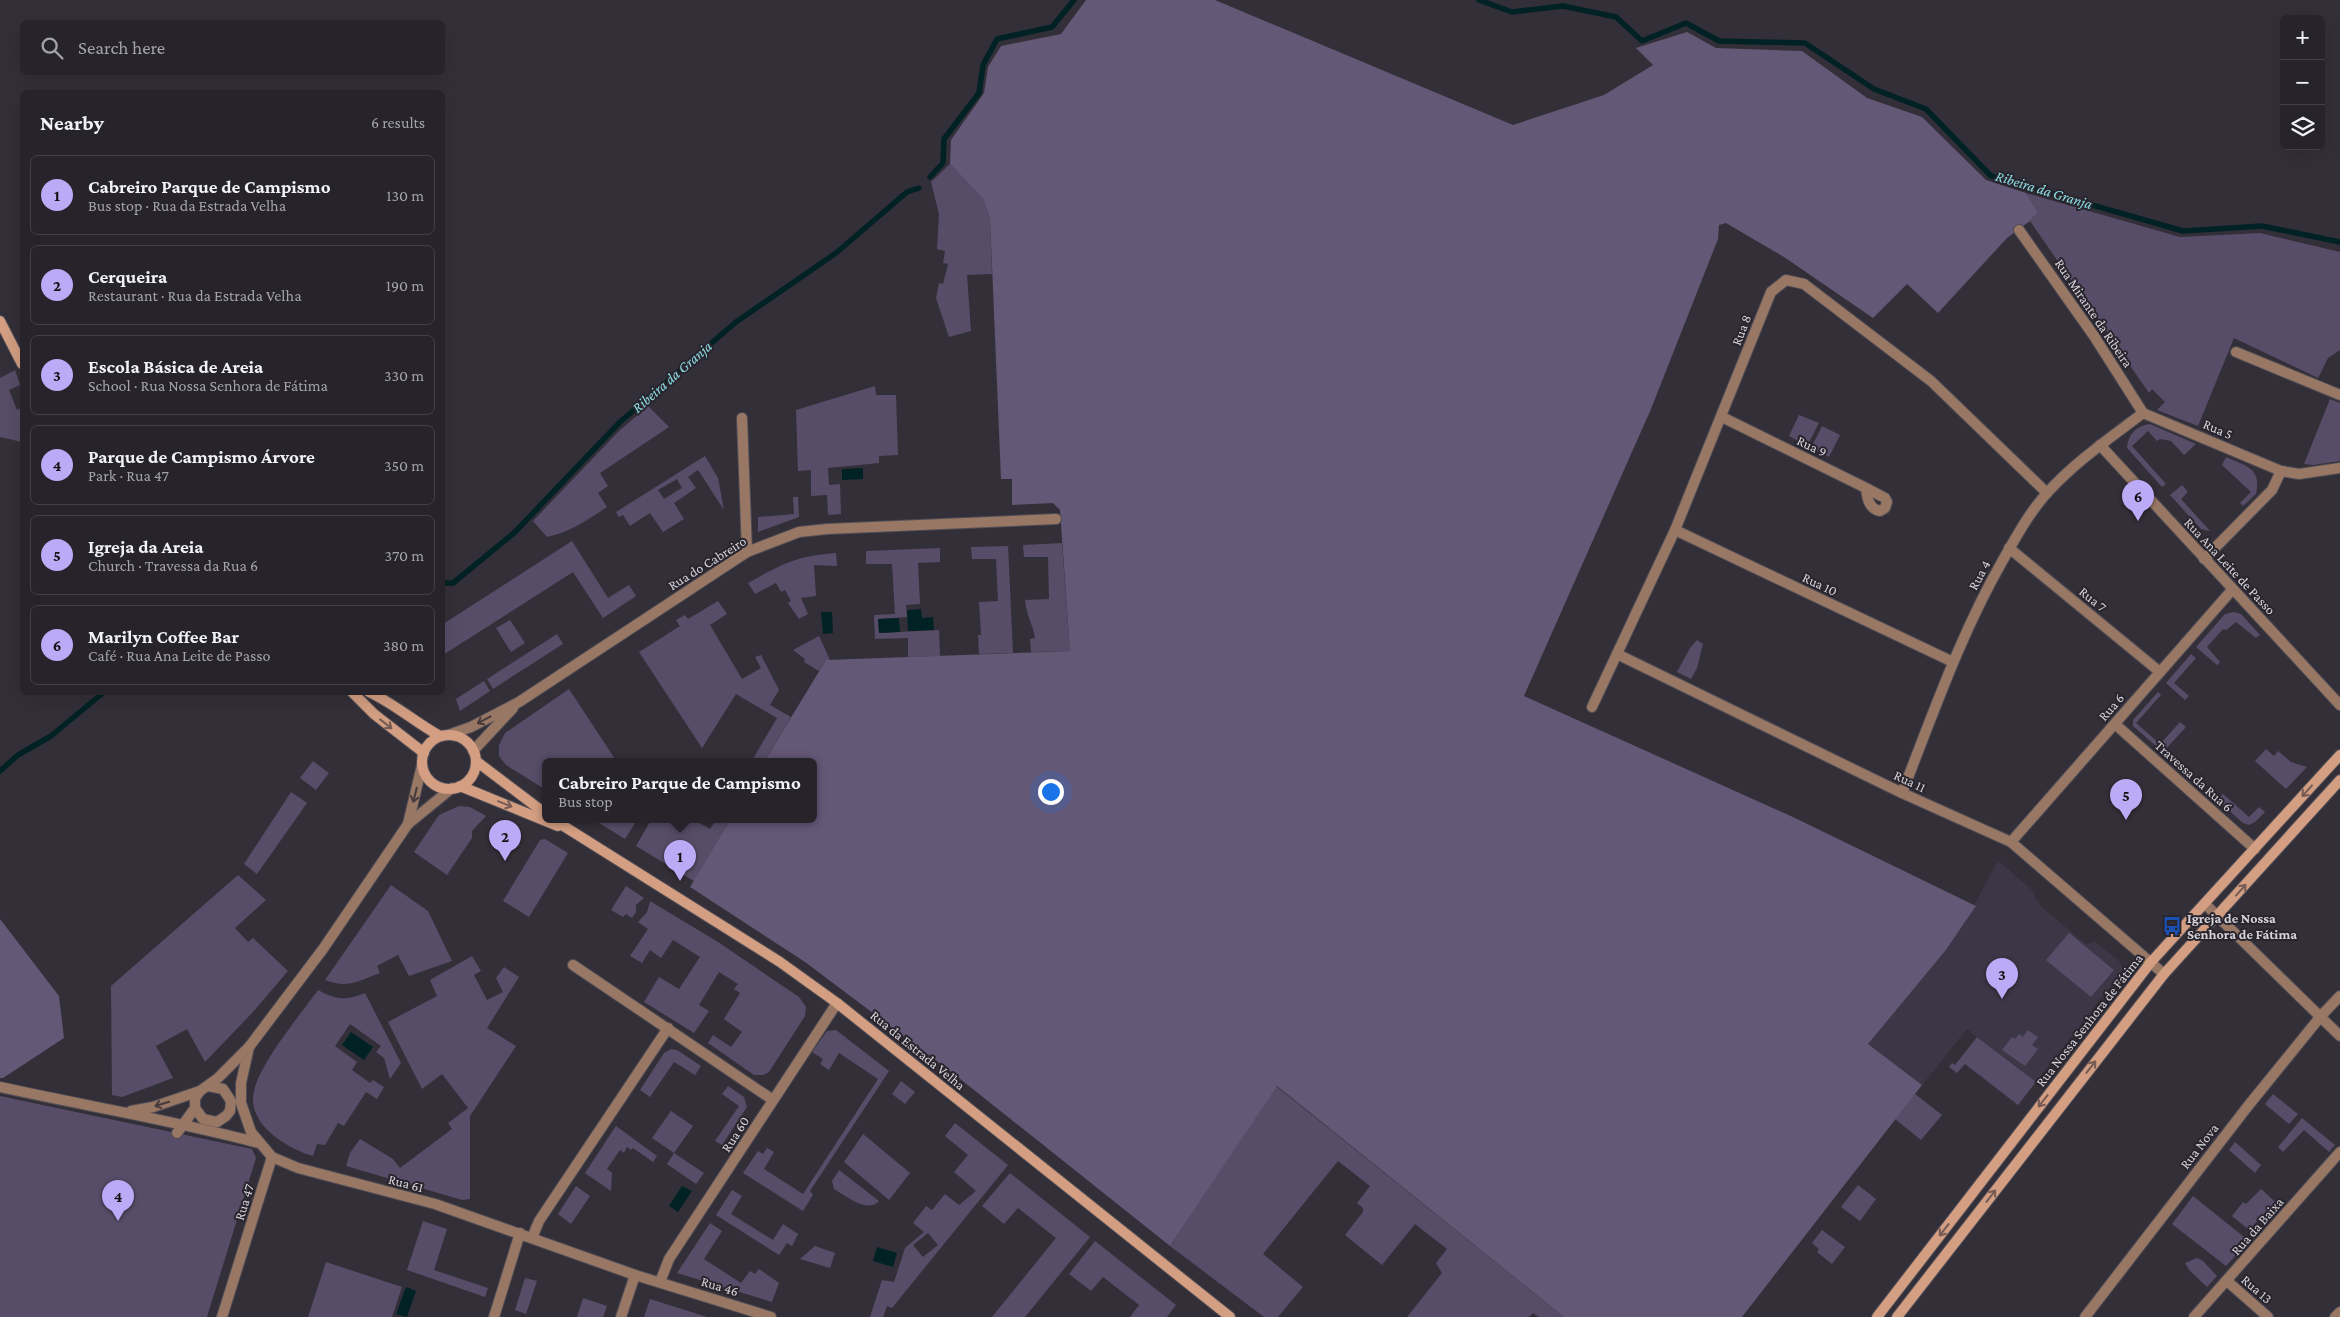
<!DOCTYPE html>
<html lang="en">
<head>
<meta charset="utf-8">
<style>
	:root { --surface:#26232a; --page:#2e2b32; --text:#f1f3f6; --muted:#a4a4a8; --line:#424047; --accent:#bbaaf6 }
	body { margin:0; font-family:"Crimson Pro",serif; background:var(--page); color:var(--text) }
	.controls { position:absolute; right:15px; top:15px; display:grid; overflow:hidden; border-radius:8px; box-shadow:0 5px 20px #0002 }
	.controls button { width:45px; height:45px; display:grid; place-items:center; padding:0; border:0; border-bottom:1px solid var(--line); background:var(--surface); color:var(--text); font:25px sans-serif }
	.you { position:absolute; left:1050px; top:791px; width:18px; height:18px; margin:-12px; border:4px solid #fff; border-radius:50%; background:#1a73e8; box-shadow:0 0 0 8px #1a73e833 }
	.badge { display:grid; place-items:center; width:32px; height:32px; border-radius:50%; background:var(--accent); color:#111; font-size:16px; font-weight:700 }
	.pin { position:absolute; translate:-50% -41px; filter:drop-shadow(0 1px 2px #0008) }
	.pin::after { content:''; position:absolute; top:26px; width:18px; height:15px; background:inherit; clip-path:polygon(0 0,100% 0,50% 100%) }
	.popup { position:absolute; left:542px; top:758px; width:275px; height:65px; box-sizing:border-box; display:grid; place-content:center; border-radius:8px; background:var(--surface); filter:drop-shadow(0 1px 4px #0005); font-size:16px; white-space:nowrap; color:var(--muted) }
	.popup b { font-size:19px; color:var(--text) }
	.popup::after { content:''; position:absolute; left:50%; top:100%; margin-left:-10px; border:10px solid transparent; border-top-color:var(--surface) }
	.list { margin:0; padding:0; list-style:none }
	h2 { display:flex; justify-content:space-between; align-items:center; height:65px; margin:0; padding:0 20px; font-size:21px }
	h2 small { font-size:16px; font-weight:400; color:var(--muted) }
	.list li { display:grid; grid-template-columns:32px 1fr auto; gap:15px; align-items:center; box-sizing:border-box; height:80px; margin:0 10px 10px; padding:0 10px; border:1px solid var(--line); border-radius:8px }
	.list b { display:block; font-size:19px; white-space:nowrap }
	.list p { margin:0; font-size:16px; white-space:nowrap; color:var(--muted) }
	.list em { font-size:16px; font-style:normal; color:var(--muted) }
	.icon { flex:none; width:28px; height:28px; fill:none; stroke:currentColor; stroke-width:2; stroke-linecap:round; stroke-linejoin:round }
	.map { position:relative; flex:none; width:2340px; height:1317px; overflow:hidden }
	.search { position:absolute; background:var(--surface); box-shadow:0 5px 20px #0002; left:20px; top:20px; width:425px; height:55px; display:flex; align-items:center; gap:12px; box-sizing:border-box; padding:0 18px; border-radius:8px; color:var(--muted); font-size:19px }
	.panel { position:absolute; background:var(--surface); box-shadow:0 5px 20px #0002; left:20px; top:90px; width:425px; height:605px; border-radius:8px }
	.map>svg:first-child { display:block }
</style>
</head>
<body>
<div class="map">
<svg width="2340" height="1317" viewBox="0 0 2340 1317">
	<rect width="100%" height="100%" fill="#332f38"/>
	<path fill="#3c3746" d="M2000,862L2035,893L2034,897L2040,902L2038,904L2086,944L2095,942L2120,962L2123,970L2036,1082L1967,1029L1922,1085L1868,1044L1965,923L1996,864Z"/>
	<g fill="#574d68" fill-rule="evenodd">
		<path d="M950,164L983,199L990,218L992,274L967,275L971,331L949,337L936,298L939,283L943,284L948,264L943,263L945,251L937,249L939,214L931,182Z"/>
		<path d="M2026,193L2180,237L2260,233L2340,252V350L2328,358L2318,378L2234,338L2198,426L2157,410L2165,402L2152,389L2149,393L2030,221L2038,212Z"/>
		<path d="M15,370L20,385L9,390L17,410L22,407V442L0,437V378Z"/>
		<path d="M875,386L876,395H896L898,455L879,456V463L828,468L829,485L840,484L841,514L828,515L827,495L811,496V470L798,471L796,410Z"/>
		<path d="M2330,399L2340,403V461L2313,465L2304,464Z"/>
		<path d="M648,406L669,427L600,473L608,486L598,493L607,507C587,520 571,532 547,537L533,521L618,432Z"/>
		<path d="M1799,415L1819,423L1807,446L1789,436Z"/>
		<path d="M2150,424L2196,444L2184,455L2171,441L2160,439L2157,441L2148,431L2132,446L2166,484L2162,487L2127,448C2128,434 2136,426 2150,424Z"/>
		<path d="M1822,426L1840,435L1829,457L1811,448Z"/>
		<path d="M705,456L718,478L724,510L698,470L688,477L696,488L674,503L684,519L663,532L650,513L630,526L623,515L619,517L616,512ZM677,479L682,488L664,499L658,490Z"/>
		<path d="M2226,457C2246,466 2262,468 2256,494L2243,506L2240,503L2251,492L2222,465Z"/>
		<path d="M2182,485L2188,492L2181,499L2210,531L2201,529L2170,495Z"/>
		<path d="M793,497H798L799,517L758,532V517L794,514Z"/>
		<path d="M572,541L608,598L629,585L636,596L603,618L573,572L443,655V624Z"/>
		<path d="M1062,543L1070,651L1031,652L1030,639L1035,638C1033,625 1026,614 1025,600L1049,599L1048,557H1024L1023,545Z"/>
		<path d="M1008,546L1013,653L979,654L978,635H981L979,602L998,601L996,559H972L971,547Z"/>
		<path d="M940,548V562L918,563L920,604L906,605L907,617L878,619L879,633L939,630L940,656L908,657V638L875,639L874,615L895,614L892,564H866V551Z"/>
		<path d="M836,553L837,566L814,565L816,596L801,598L808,614L799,619L788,603L791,601L785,590L781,592L776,583L755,594L748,583C782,564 796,556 836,553Z"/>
		<path d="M718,601L727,614L710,625L742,679L761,668L755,657L761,655L779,690L770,705L791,717L764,762H751L777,718L736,694L702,748L639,652L680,626L676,620L685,615L688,619Z"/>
		<path d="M2234,612L2241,614L2260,635L2256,638L2236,622L2226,630L2223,629L2207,647L2220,662L2217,665L2196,647L2225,614Z"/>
		<path d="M510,620L525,643L511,652L496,628Z"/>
		<path d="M557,634L563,644L493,689L487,679Z"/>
		<path d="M819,636L830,660H826L819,671L804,662L805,659L793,650Z"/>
		<path d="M1697,640L1703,644L1697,668L1691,679L1677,672L1690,648Z"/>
		<path d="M2191,654L2196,658L2174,683L2189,696L2185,700L2166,683Z"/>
		<path d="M484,681L490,691L460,711L456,699Z"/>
		<path d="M569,689L617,762H546V790L506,765L499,756V745L505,733Z"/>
		<path d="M2158,692L2161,695L2136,723L2160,744L2180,722L2186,727L2163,752L2133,726V720Z"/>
		<path d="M2266,749L2274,756L2278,751L2291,762L2307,767L2286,789L2255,761Z"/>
		<path d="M313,761L329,773L316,790L300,778Z"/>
		<path d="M291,792L307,803L257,874L244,864Z"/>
		<path d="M2223,794L2249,817L2259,807L2265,812L2255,822L2249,825L2243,823L2217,800Z"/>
		<path d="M459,806L470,807L486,816L472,831V838L447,875L414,852L439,815Z"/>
		<path d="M594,820H637L625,839Z"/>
		<path d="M651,820H694L710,829L716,820H730L694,881L636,846Z"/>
		<path d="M545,839L568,853L529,917L503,901L540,840Z"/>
		<path d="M238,875L266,900L235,928L248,942L253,938L288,971L252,1013L205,1062L187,1029L156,1046L173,1078L122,1097L112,1095L111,986Z"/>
		<path d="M391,885L428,911L452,961L409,976L398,955L377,966L380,973C358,981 348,989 325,980Z"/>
		<path d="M626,886L644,898L636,905V912L632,918L626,914L623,917L611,910Z"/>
		<path d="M650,901L718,942L799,997L806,1007L805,1016L769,1072L763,1075H754L708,1043L713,1035L731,1047L742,1032L724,1019L740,993L734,989L738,984L719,972L699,1005L709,1011L694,1033L644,1002L659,977L679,989L700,957L673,940L661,958L650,950L642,963L630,956L648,929L638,922L647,912Z"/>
		<path d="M2069,933L2114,970L2091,997L2046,960Z"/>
		<path d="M472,956L481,971L474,975L487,1000L503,992L496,978L504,967L519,977L487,1028L516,1046L470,1116V1199L462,1200L346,1166L350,1153L360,1139L393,1159L400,1168L452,1129L448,1123L468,1108L442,1074L422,1089L388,1022L437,996L430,980Z"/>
		<path d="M318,990C337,1000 345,1001 365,993L401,1063L390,1079L384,1058L376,1052L381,1046L350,1024L335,1046L357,1062L352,1070L370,1083L373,1080L384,1087L377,1099L366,1092L344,1126L338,1123L325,1145L317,1144L313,1156C287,1148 246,1124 254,1091C260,1063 300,1015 318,990Z"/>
		<path d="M836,1030L889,1071L810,1191L813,1195L803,1211L743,1173L758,1151L763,1154L767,1148L774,1152L764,1169L803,1194L878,1079L839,1053L829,1070L820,1064L823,1059L812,1052L827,1031Z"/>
		<path d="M2028,1030L2038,1037L2032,1045L2038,1049L2025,1066L2002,1050L2012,1037L2015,1039L2019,1034L2023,1037Z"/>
		<path d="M1977,1037L2036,1082L2018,1105L1965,1064L1957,1073L1949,1067L1952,1063L1955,1065Z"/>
		<path d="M671,1049L677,1050L701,1066L695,1075L674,1062L650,1097L640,1090L664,1053Z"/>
		<path d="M901,1081L915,1092L905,1104L892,1094Z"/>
		<path d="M728,1086L744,1097L747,1107L722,1145L715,1141L739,1106L722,1094Z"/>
		<path d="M1276,1086L1564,1317H1539L1533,1313L1529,1317H1407L1442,1273L1436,1263L1447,1249L1415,1224L1382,1265L1345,1235L1363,1212V1208L1357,1203L1370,1186L1338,1161L1263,1254L1303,1287L1278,1317H1264L1170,1246Z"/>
		<path d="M1915,1094L1942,1115L1921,1140L1895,1119Z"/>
		<path d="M2273,1094L2298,1114L2289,1124L2265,1104Z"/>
		<path d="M0,1096L252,1149L256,1158L207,1317H0Z"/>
		<path d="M671,1111L693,1126L674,1153L704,1173L696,1184L667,1164L674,1153L652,1138Z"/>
		<path d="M2302,1118L2335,1145L2329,1152L2304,1130L2283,1152L2278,1147Z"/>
		<path d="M955,1123L1008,1165L892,1308L887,1306L883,1317H870L882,1280L894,1282L905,1248L924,1232L913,1223L926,1206L932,1210L945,1194L959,1205L976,1191L954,1172L968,1155L945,1136ZM928,1233L938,1245L923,1257L913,1245Z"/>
		<path d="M616,1126L657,1156L653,1162L633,1148L631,1150L627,1147L624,1153L620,1150L607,1169L612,1173L611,1191L585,1173Z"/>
		<path d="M863,1134L910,1173L889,1200L844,1162Z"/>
		<path d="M2235,1142L2261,1165L2255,1173L2229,1150Z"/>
		<path d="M839,1170L879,1201C868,1214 846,1196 834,1189L832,1181Z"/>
		<path d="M1010,1173L1090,1237L1025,1317H992L1056,1238L1018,1208L1004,1224L982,1206Z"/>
		<path d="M1858,1185L1876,1199L1860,1221L1841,1207Z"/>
		<path d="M576,1186L590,1196L571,1224L558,1214Z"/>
		<path d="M2261,1189L2281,1207L2268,1221L2262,1216L2249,1230L2232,1216L2243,1202L2246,1204Z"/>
		<path d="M732,1190L742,1196L731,1214L773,1240L783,1224L798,1234L792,1246L787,1243L779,1255L716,1215Z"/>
		<path d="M2193,1196L2249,1241L2226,1266L2172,1224Z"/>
		<path d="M423,1221L447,1229L434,1270L488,1288L485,1297L407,1270Z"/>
		<path d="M710,1223L722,1231L704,1259L741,1283L750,1271L755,1274L759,1269L779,1283L772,1302L677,1273Z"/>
		<path d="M1822,1230L1845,1247L1832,1264L1817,1252L1819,1249L1812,1243Z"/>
		<path d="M1095,1241L1176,1305L1167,1317H1130L1139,1305L1103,1277L1091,1291L1069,1274Z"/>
		<path d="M815,1246L835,1253L830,1268L800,1259Z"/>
		<path d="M2197,1258L2203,1261L2217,1276L2207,1287L2190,1271L2185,1263Z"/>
		<path d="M326,1262L402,1287L392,1317H308Z"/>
		<path d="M525,1278L537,1281L526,1314L515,1310Z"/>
		<path d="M583,1298L607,1306L603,1317H577Z"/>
		<path d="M650,1299L707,1317H644Z"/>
	</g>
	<g fill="#645877">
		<path d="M1086,0H1215L1513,125L1604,95L1653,65L1636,48L1687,32L1716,48L1802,51L1867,98L1922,117L1986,180L2026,193L2038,212L2030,221L2007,238L1938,313L1907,284L1873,318L1784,257L1726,223L1719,225L1718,239L1651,409L1524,696L1795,818L1976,906L1945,951L1868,1044L1922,1085L1742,1317H1564L1277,1086L1170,1246L954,1074L805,962L690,887L730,820H814V762H764L826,660L1070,651L1060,510L1053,503L1012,505V479H1001L990,218L983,199L950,164L951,140L984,93L988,67L1001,46L1061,34Z"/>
		<path d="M0,919L59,996L64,1038L3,1078H0Z"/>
	</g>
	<g fill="#002224">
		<path d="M863,468V479L842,480V469Z"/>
		<path d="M921,609L922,618L933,617L934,630L908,631L907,610Z"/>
		<path d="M821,612H832L833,633L823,634Z"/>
		<path d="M899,618L900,632L879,633L878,619Z"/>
		<path d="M351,1032L373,1047L364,1060L342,1045Z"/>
		<path d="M682,1186L692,1191L678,1212L669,1206Z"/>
		<path d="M877,1247L897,1253L893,1267L873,1261Z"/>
		<path d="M406,1287L416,1291L407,1317L396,1314Z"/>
	</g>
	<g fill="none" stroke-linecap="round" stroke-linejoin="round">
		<g stroke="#002224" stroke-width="5.5">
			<path d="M1479,0L1512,12L1563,6L1616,17L1642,41L1686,23L1719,41L1805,43L1874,89L1926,109L1991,176L2183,231L2262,226L2340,242"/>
			<path d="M930,177L943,163L944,139L979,93L983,65L997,39L1052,27L1074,0"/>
			<path d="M442,583H453L514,533L620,422L736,322L836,253L907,192L919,188"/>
			<path d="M0,771L18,755L51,736L104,692"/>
		</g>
		<g stroke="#504d55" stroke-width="12">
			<g id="street">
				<path d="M2019,230L2094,336L2143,413"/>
				<path d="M2236,352L2340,395"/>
				<path d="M2143,413L2281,471L2299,474L2340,468"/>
				<path d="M1722,417L1866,488L1885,498L1887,502L1885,508L1880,511C1869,509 1867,498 1866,488"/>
				<path d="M742,418L747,552"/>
				<path d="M2100,445L2340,705"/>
				<path d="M1675,530L1953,662"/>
				<path d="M2009,548L2160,672"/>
				<path d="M2204,559L2272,490L2281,471"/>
				<path d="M1617,654L1902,793L2011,842L2164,974"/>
				<path d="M1592,707L1675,530L1771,292L1786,280L1804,284L1931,381L2047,493"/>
				<path d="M2115,724L2255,849"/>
				<path d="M448,735L471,727L519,702L747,552L799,532L827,529L1056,519"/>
				<path d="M473,751L513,708"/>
				<path d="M1902,793C1933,714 1961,633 2003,560C2016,537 2029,513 2047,493C2075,462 2110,438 2143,413"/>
				<path d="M408,824L422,765"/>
				<path d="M2011,842L2232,590"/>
				<path d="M2205,904L2340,1036"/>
				<path d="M573,965L773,1100"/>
				<path d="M249,1047L241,1083V1103L251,1132L272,1157L298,1168L435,1204L635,1275L771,1317"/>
				<path d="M208,1086L223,1089L231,1101L230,1111L226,1116L217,1122L203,1119L195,1108V1098L200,1091L218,1078L249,1047L323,949L408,824L452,788"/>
				<path d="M0,1087C86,1106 173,1120 259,1143"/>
				<path d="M131,1111L153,1107L200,1091"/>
				<path d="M177,1133L195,1108"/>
				<path d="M532,1238L539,1221L668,1028"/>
				<path d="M2227,1281L2268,1317"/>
				<path d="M660,1282L669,1259L837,1003"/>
				<path d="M222,1317L272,1157"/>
				<path d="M494,1317L520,1233"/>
				<path d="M621,1317L635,1275"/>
				<path d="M2085,1317L2248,1106L2321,1016L2340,996"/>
				<path d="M2194,1317L2340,1152"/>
				<path d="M2335,1317L2340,1312"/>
			</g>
		</g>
		<g stroke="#504d55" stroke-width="12">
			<g id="secondary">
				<path d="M0,321L22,364"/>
				<path d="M352,692L374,714L424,753"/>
				<path d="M369,692C395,704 416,723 440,736"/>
				<circle cx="449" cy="762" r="27"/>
				<path d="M476,761L546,814"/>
				<path d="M460,786L558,826"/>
				<path d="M554,820L780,962L837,1003L1230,1317"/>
				<path d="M1877,1317L2151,962L2340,755"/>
				<path d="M1897,1317L2164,974L2340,780"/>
			</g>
		</g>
		<use href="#street" stroke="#987765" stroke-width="10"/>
		<use href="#secondary" stroke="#d39e82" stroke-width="10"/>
	</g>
	<defs><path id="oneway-shaft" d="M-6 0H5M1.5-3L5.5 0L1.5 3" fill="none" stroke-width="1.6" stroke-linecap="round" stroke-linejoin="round" transform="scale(1.25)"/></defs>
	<g stroke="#453a3c">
		<use href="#oneway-shaft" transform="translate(484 720) rotate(152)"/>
		<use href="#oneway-shaft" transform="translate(415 795) rotate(104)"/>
		<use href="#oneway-shaft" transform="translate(162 1104) rotate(163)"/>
	</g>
	<g stroke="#755b54">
		<use href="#oneway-shaft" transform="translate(386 724) rotate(38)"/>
		<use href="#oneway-shaft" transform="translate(2307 791) rotate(132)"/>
		<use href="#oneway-shaft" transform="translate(505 804) rotate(22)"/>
		<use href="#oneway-shaft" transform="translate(2241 890) rotate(-48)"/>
		<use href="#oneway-shaft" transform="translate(2091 1067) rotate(-52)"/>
		<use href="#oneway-shaft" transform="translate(2043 1101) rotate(128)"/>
		<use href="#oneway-shaft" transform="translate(1991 1196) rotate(-52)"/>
		<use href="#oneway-shaft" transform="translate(1944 1230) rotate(128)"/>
	</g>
	<defs>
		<g id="bus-bare" transform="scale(1.5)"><path d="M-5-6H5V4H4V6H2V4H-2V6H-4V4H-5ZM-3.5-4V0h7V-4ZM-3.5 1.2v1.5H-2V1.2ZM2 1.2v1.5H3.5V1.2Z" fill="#1a4fb4" stroke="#29252e" stroke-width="2.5" paint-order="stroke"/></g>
	</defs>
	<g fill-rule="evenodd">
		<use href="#bus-bare" x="2172" y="926"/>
	</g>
	<g text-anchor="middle" stroke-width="4" stroke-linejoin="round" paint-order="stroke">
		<g font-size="14" fill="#d5d3d9" stroke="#29252e">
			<text transform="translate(2094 313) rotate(56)" y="5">Rua Mirante da Ribeira</text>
			<text transform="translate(1741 330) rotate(-69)" y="5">Rua 8</text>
			<text transform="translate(2218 429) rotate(23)" y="5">Rua 5</text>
			<text transform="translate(1812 446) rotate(26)" y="5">Rua 9</text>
			<text transform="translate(707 563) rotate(-32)" y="5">Rua do Cabreiro</text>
			<text transform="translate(2230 566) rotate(47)" y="5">Rua Ana Leite de Passo</text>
			<text transform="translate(1979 575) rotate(-62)" y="5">Rua 4</text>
			<text transform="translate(1820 584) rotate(25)" y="5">Rua 10</text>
			<text transform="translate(2093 599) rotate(39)" y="5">Rua 7</text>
			<text transform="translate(2111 707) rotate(-49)" y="5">Rua 6</text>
			<text transform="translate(2194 776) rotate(42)" y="5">Travessa da Rua 6</text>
			<text transform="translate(1910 781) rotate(25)" y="5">Rua 11</text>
			<text transform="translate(2089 1020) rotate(-52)" y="5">Rua Nossa Senhora de Fátima</text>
			<text transform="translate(918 1050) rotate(39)" y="5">Rua da Estrada Velha</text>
			<text transform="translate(735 1134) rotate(-57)" y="5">Rua 60</text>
			<text transform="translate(2199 1146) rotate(-52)" y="5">Rua Nova</text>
			<text transform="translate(406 1183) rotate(15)" y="5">Rua 61</text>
			<text transform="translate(244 1202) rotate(-73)" y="5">Rua 47</text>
			<text transform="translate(2257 1226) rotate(-49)" y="5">Rua da Baixa</text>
			<text transform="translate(720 1286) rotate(17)" y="5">Rua 46</text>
			<text transform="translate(2257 1289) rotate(41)" y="5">Rua 13</text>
		</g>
		<g font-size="14" font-weight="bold" fill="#d5d3d9" stroke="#29252e" text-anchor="start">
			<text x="2187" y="923">Igreja de Nossa<tspan x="2187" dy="16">Senhora de Fátima</tspan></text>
		</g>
		<g font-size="15" font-style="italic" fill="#8cdde4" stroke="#29252e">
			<text transform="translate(2044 190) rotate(17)" y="5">Ribeira da Granja</text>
			<text transform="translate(672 377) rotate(-41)" y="5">Ribeira da Granja</text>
		</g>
	</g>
</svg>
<div class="controls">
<button>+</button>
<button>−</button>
<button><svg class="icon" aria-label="layers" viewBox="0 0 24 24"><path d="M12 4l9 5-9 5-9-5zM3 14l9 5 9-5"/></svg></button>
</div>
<div class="you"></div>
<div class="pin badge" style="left:680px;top:881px">1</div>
<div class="popup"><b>Cabreiro Parque de Campismo</b>Bus stop</div>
<div class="pin badge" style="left:505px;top:861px">2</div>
<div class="pin badge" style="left:2002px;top:999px">3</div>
<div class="pin badge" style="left:118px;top:1221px">4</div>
<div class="pin badge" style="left:2126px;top:820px">5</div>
<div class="pin badge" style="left:2138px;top:521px">6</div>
<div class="search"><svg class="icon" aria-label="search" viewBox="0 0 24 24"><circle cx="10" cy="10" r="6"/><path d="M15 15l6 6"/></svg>Search here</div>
<section class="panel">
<h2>Nearby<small>6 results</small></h2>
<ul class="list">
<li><span class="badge">1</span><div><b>Cabreiro Parque de Campismo</b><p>Bus stop · Rua da Estrada Velha</p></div><em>130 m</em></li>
<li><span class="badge">2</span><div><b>Cerqueira</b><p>Restaurant · Rua da Estrada Velha</p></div><em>190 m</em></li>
<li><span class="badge">3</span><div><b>Escola Básica de Areia</b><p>School · Rua Nossa Senhora de Fátima</p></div><em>330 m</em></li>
<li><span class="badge">4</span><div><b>Parque de Campismo Árvore</b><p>Park · Rua 47</p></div><em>350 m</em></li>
<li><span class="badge">5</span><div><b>Igreja da Areia</b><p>Church · Travessa da Rua 6</p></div><em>370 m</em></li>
<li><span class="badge">6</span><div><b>Marilyn Coffee Bar</b><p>Café · Rua Ana Leite de Passo</p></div><em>380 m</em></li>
</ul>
</section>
</div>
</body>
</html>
